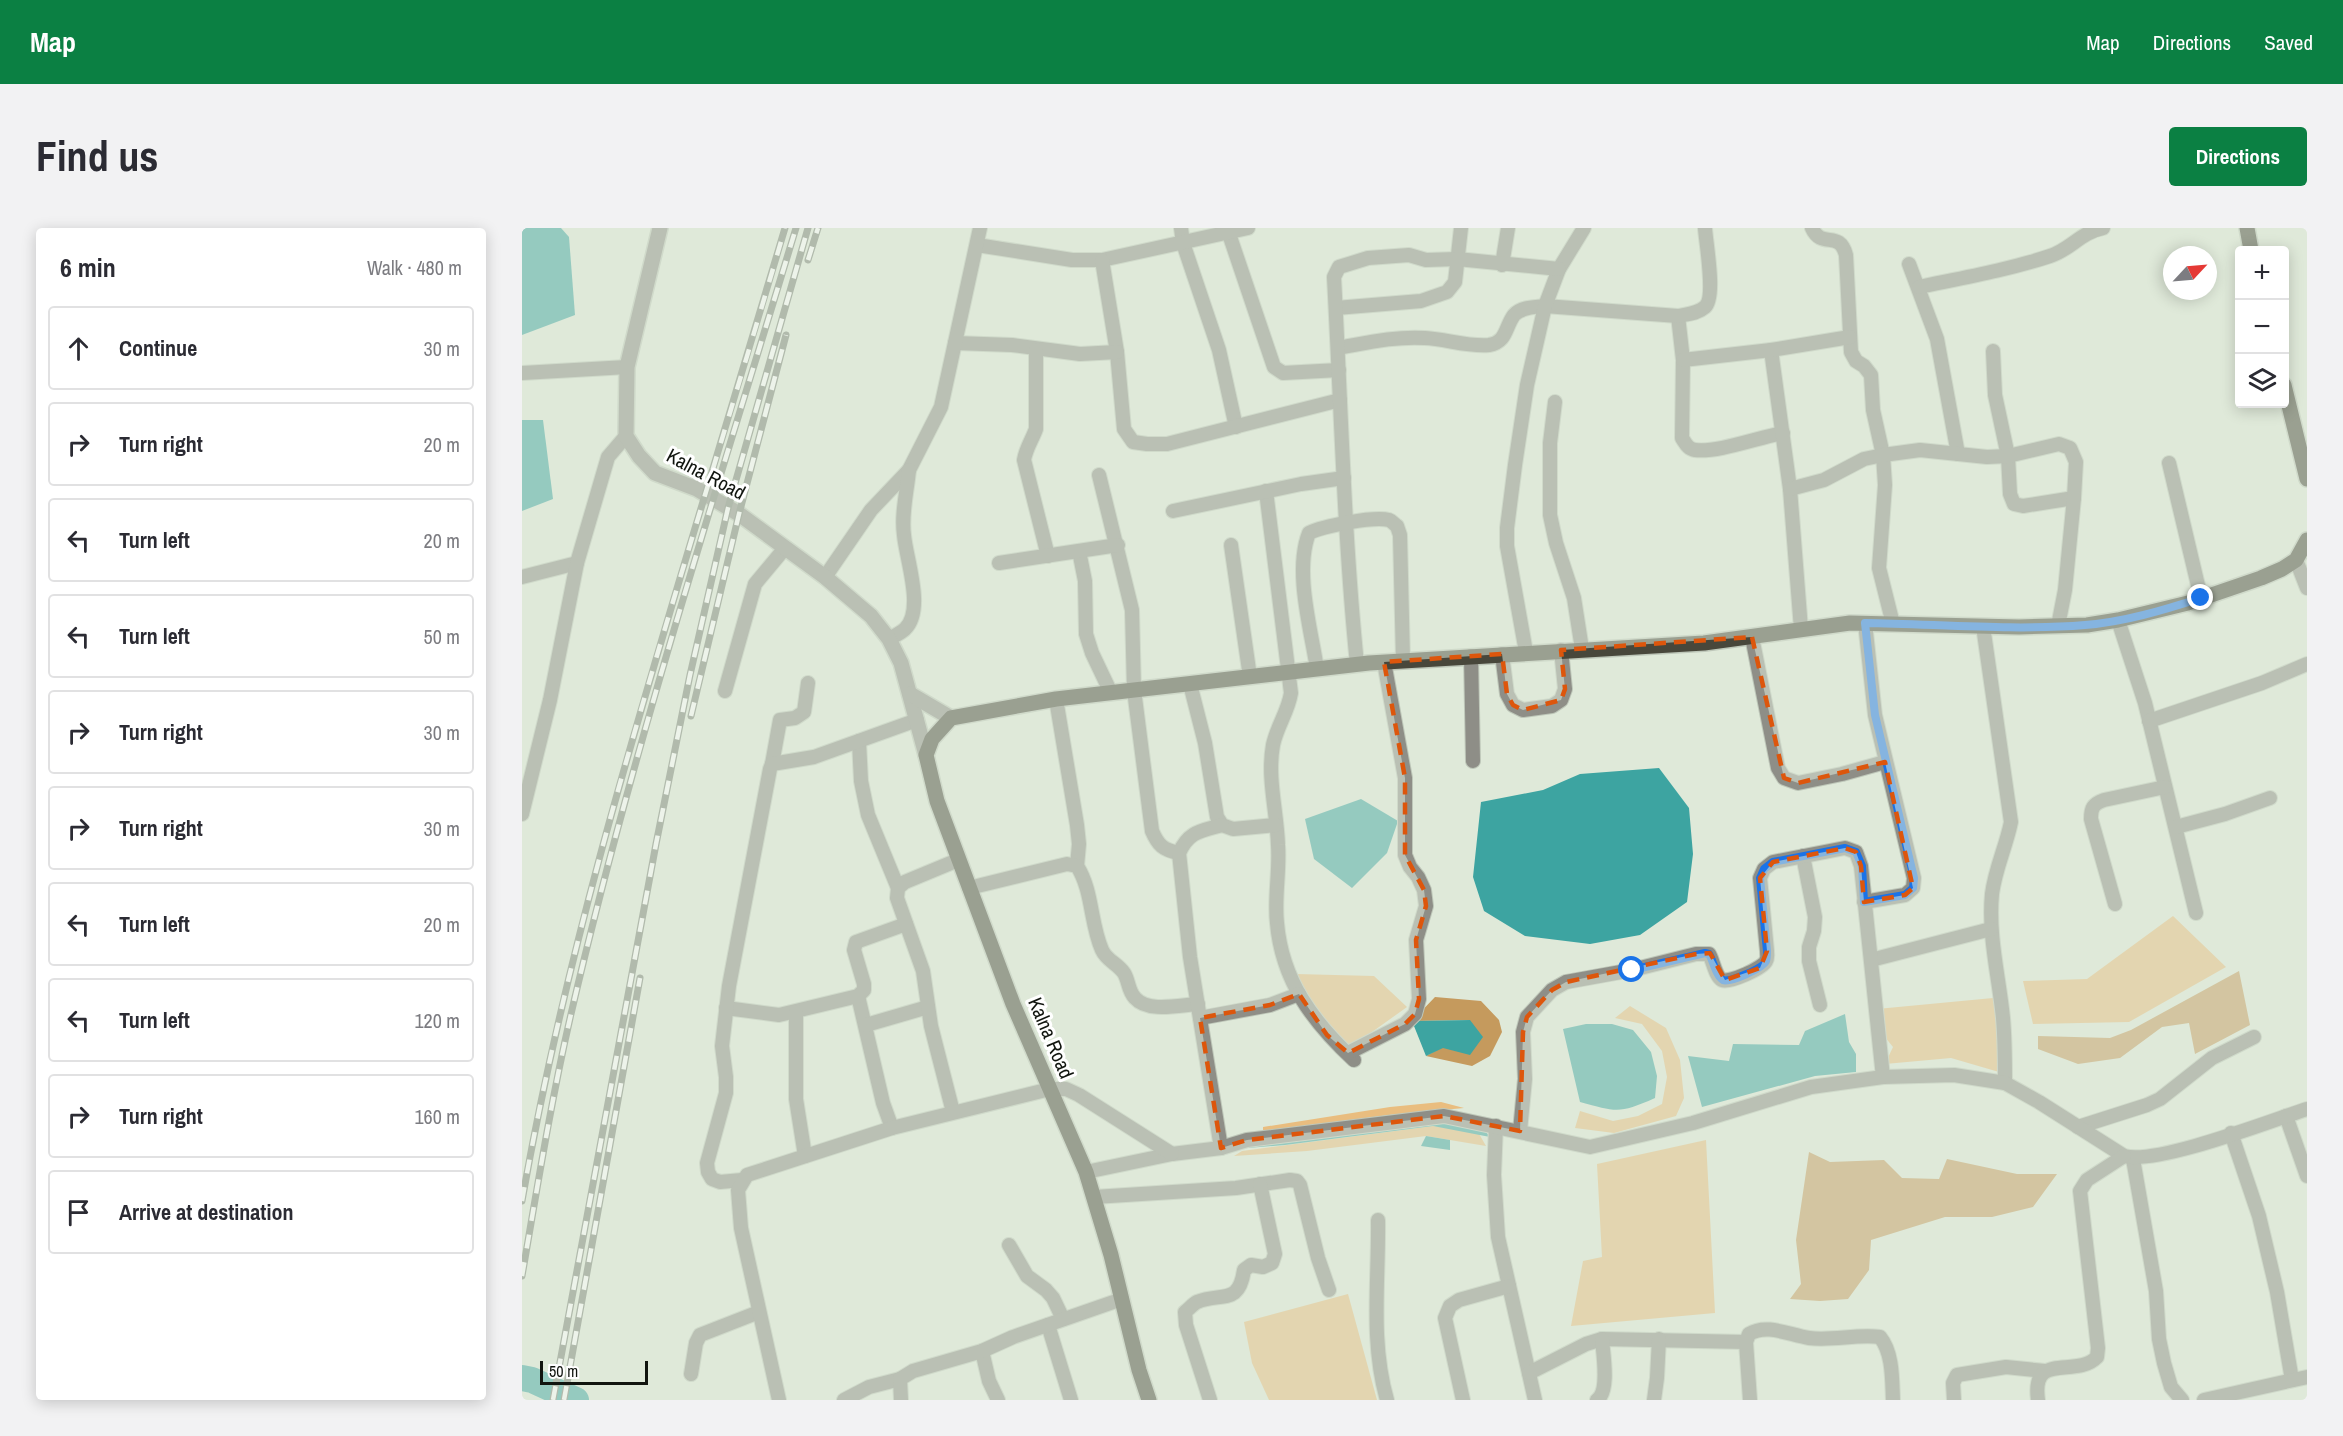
<!DOCTYPE html>
<html lang="en">
<head>
<meta charset="utf-8">
<style>
	:root { --surface:#fff; --page:#f2f2f3; --text:#2b2b33; --muted:#7c7c81; --line:#e1e1e2; --accent:#0b8043 }
	body { margin:0; font-family:"Archivo Narrow",sans-serif; background:var(--page); color:var(--text) }
	.controls { position:absolute; right:18px; top:18px; display:grid; overflow:hidden; border-radius:6px; box-shadow:0 3px 15px #0003 }
	.controls button { width:54px; height:54px; display:grid; place-items:center; padding:0; border:0; border-bottom:2px solid var(--line); background:var(--surface); color:var(--text); font:30px sans-serif }
	.compass { position:absolute; left:1641px; top:18px; width:54px; height:54px; border-radius:50%; background:var(--surface); box-shadow:0 3px 15px #0003; rotate:64deg }
	.scale { position:absolute; left:18px; bottom:15px; width:108px; box-sizing:border-box; padding-left:6px; border:3px solid #11150f; border-top:0; font-size:16px; line-height:21px; white-space:nowrap; color:#11150f; -webkit-text-stroke:4px #fff; paint-order:stroke }
	.stop { position:absolute; width:18px; height:18px; margin:-14px; border:4px solid #1a73e8; border-radius:50%; background:#fff }
	.stop.end { background:#1a73e8; border-color:#fff; box-shadow:0 2px 6px #0008 }
	.list { margin:0; padding:0; list-style:none }
	h2 { display:flex; justify-content:space-between; align-items:center; height:78px; margin:0; padding:0 24px; font-size:26px }
	h2 small { font-size:20px; font-weight:400; color:var(--muted) }
	.list li { display:grid; grid-template-columns:39px 1fr auto; gap:18px; align-items:center; box-sizing:border-box; height:84px; margin:0 12px 12px; padding:0 12px; border:2px solid var(--line); border-radius:6px }
	.list b { display:block; font-size:22px; white-space:nowrap }
	.list em { font-size:20px; font-style:normal; color:var(--muted) }
	.icon { flex:none; width:33px; height:33px; fill:none; stroke:currentColor; stroke-width:2; stroke-linecap:round; stroke-linejoin:round }
	.map { position:relative; flex:none; width:1785px; height:1172px; overflow:hidden; border-radius:6px }
	header { display:flex; align-items:center; gap:36px; box-sizing:border-box; height:84px; padding:0 30px; background:var(--accent); color:#fff }
	header strong { font-size:28px }
	nav { display:flex; gap:33px; margin-inline-start:auto; font-size:21px }
	.intro { display:flex; align-items:center; justify-content:space-between; box-sizing:border-box; height:144px; padding:0 36px }
	h1 { margin:0; font-size:42px }
	.button { padding:15px 27px; border-radius:6px; background:var(--accent); color:#fff; font-size:21px; font-weight:700 }
	main { display:flex; gap:36px; padding:0 36px }
	aside { flex:1; background:var(--surface); border-radius:6px; box-shadow:0 3px 15px #0003 }
	.map>svg:first-child { display:block }
</style>
</head>
<body>
<header>
<strong>Map</strong>
<nav><a>Map</a><a>Directions</a><a>Saved</a></nav>
</header>
<div class="intro"><h1>Find us</h1><a class="button">Directions</a></div>
<main>
<aside>
<h2>6 min<small>Walk · 480 m</small></h2>
<ul class="list">
<li><svg class="icon" aria-label="ahead" viewBox="0 0 24 24"><path d="M12 20V5M6 11l6-6 6 6"/></svg><div><b>Continue</b></div><em>30 m</em></li>
<li><svg class="icon" aria-label="right" viewBox="0 0 24 24"><path d="M7 20v-9h11M14 6l5 5-5 5"/></svg><div><b>Turn right</b></div><em>20 m</em></li>
<li><svg class="icon" aria-label="left" viewBox="0 0 24 24"><path d="M17 20v-9H6M10 6l-5 5 5 5"/></svg><div><b>Turn left</b></div><em>20 m</em></li>
<li><svg class="icon" aria-label="left" viewBox="0 0 24 24"><path d="M17 20v-9H6M10 6l-5 5 5 5"/></svg><div><b>Turn left</b></div><em>50 m</em></li>
<li><svg class="icon" aria-label="right" viewBox="0 0 24 24"><path d="M7 20v-9h11M14 6l5 5-5 5"/></svg><div><b>Turn right</b></div><em>30 m</em></li>
<li><svg class="icon" aria-label="right" viewBox="0 0 24 24"><path d="M7 20v-9h11M14 6l5 5-5 5"/></svg><div><b>Turn right</b></div><em>30 m</em></li>
<li><svg class="icon" aria-label="left" viewBox="0 0 24 24"><path d="M17 20v-9H6M10 6l-5 5 5 5"/></svg><div><b>Turn left</b></div><em>20 m</em></li>
<li><svg class="icon" aria-label="left" viewBox="0 0 24 24"><path d="M17 20v-9H6M10 6l-5 5 5 5"/></svg><div><b>Turn left</b></div><em>120 m</em></li>
<li><svg class="icon" aria-label="right" viewBox="0 0 24 24"><path d="M7 20v-9h11M14 6l5 5-5 5"/></svg><div><b>Turn right</b></div><em>160 m</em></li>
<li><svg class="icon" aria-label="arrive" viewBox="0 0 24 24"><path d="M6 21V4h12l-3 4 3 4H6"/></svg><div><b>Arrive at destination</b></div></li>
</ul>
</aside>
<div class="map">
<svg width="1785" height="1172" viewBox="0 0 1785 1172">
	<rect width="100%" height="100%" fill="#dfe9d9"/>
	<g fill="#e9bd7f">
		<path d="M1651,688L1704,739L1607,794L1511,796L1501,753L1565,751Z"/>
		<path d="M774,746L852,748L885,779L829,819L791,780Z"/>
		<path d="M1471,770L1478,811L1477,844L1429,830L1363,836L1371,819L1358,803L1355,781Z"/>
		<path d="M1108,778L1144,800L1158,832L1162,870L1154,888L1092,905L1053,900L1058,883L1091,893L1116,888L1140,876L1145,849L1140,823L1120,796L1093,790Z"/>
		<path d="M919,874L942,880L867,887L741,904V899L868,879Z"/>
		<path d="M911,898L956,904L964,918L904,908L785,923L712,928L720,923Z"/>
		<path d="M1184,912L1193,1085L1049,1098L1061,1033L1080,1029L1075,936Z"/>
		<path d="M826,1066L855,1172H747L730,1135L722,1094Z"/>
	</g>
	<g fill="#c59a5d">
		<path d="M1717,743L1728,797L1673,826L1667,795L1640,799L1598,830L1556,836L1516,821V808L1588,810L1609,802Z"/>
		<path d="M913,769L959,773L977,792L980,804L968,828L950,838L904,828L921,819L948,792L890,793Z"/>
		<path d="M1287,924L1308,934L1362,932L1380,950L1417,951L1425,931L1495,946H1535L1511,979L1470,989H1423L1349,1012L1347,1042L1326,1071L1298,1073L1268,1071L1279,1056L1274,1012Z"/>
	</g>
	<g fill="#3da4a1">
		<path d="M0,0H39L47,9L53,87L0,107Z"/>
		<path d="M0,192H21L31,271L0,283Z"/>
		<path d="M1137,540L1167,580L1171,626L1165,674L1118,707L1068,716L1003,708L962,683L951,649L959,574L1021,562L1058,546Z"/>
		<path d="M839,571L876,593L865,625L830,660L792,631L783,591Z"/>
		<path d="M1323,786L1327,814L1334,826V844L1293,848L1180,879L1166,828L1207,833L1211,816L1277,817L1283,803Z"/>
		<path d="M948,792L961,809L948,827L921,820L904,828L890,793Z"/>
		<path d="M1064,796H1090L1111,802L1129,824L1135,848L1133,870C1097,886 1095,884 1058,874L1041,801Z"/>
		<path d="M920,891L961,900L968,909L911,898L763,917L713,921L718,915Z"/>
		<path d="M904,908L928,912V922L899,918Z"/>
	</g>
	<g fill="none" stroke-linecap="round" stroke-linejoin="round">
		<path stroke="#3da4a1" stroke-width="26" d="M0,1150L10,1152L54,1172"/>
		<g stroke="#bec7b9" stroke-width="16">
			<g id="minor">
				<path d="M659,0L661,15L697,122L714,199"/>
				<path d="M705,0L752,139L761,145L817,142"/>
				<path d="M1290,0C1300,22 1317,1 1324,27L1329,124L1334,133L1342,138L1349,147L1351,182L1361,227L1363,257L1357,340L1371,396"/>
				<path d="M455,17L550,32H580L726,0"/>
				<path d="M580,32L595,124L602,201L611,214L625,216H645L818,172"/>
				<path d="M1387,36L1415,111L1436,226"/>
				<path d="M980,37L986,0"/>
				<path d="M1397,59C1440,50 1486,42 1528,28C1548,22 1559,4 1581,0"/>
				<path d="M814,80L899,73L925,64L933,54L939,0"/>
				<path d="M1156,88L1161,132L1160,210C1164,216 1166,221 1173,222C1195,225 1238,209 1261,205"/>
				<path d="M433,115L490,117L558,126L595,124"/>
				<path d="M816,120C844,115 873,108 903,110C924,111 946,119 967,117C985,114 983,99 992,87C999,79 1013,79 1023,78L1156,88C1165,86 1175,86 1183,79C1194,69 1184,16 1183,0"/>
				<path d="M514,122V201C510,212 504,220 502,232L526,328"/>
				<path d="M1249,122L1268,261L1279,401"/>
				<path d="M1471,123L1473,167L1486,228L1488,266L1492,276L1501,278L1552,270"/>
				<path d="M1161,132L1249,122L1328,109"/>
				<path d="M0,145L105,139"/>
				<path d="M1033,174L1028,215V287L1034,315L1052,370L1060,421"/>
				<path d="M1647,235L1679,370"/>
				<path d="M577,247L610,382L612,462L630,603C636,617 641,622 657,625"/>
				<path d="M1268,261L1302,252L1342,231L1361,227L1398,222L1465,229L1486,228L1537,216L1548,220L1554,234L1552,270L1543,362L1536,398"/>
				<path d="M744,263L769,465C766,484 755,498 751,517C745,550 755,584 756,617C758,643 752,670 755,695C760,753 791,794 832,832"/>
				<path d="M651,283L779,256L822,250"/>
				<path d="M709,317L728,449"/>
				<path d="M557,323L563,353L564,406L570,425L589,465"/>
				<path d="M1774,332L1785,360"/>
				<path d="M477,335L596,317"/>
				<path d="M0,349L55,335"/>
				<path d="M303,349L349,282L387,242L419,179L458,0"/>
				<path d="M1596,392L1623,475L1674,685"/>
				<path d="M1461,398L1489,594C1484,619 1473,641 1470,666C1466,708 1477,749 1481,790C1483,812 1483,834 1483,855"/>
				<path d="M1230,409L1256,540L1262,550L1276,555L1320,546L1363,534"/>
				<path d="M367,411C372,408 379,405 383,401C403,382 384,331 382,307C379,286 385,264 387,242"/>
				<path d="M1004,424L985,318V300L993,237L1005,157L1023,78L1037,41L1062,0"/>
				<path d="M980,426L985,466L991,477L1001,482L1030,478L1039,472L1043,461L1039,422"/>
				<path d="M949,428L951,533"/>
				<path d="M835,436C822,308 819,178 812,49L817,39L846,30L887,27L904,32L935,31L1037,41"/>
				<path d="M795,441C789,401 772,343 787,305C801,298 852,288 867,292C870,293 872,296 875,298L878,307L881,432"/>
				<path d="M668,456L683,515L695,589L700,597L711,601L754,597"/>
				<path d="M203,463L233,356L263,320"/>
				<path d="M534,471L555,597L557,616L555,638"/>
				<path d="M1627,493L1740,455L1785,436"/>
				<path d="M337,513L339,553L346,587L376,660"/>
				<path d="M250,536L258,492L273,490L282,484L286,455"/>
				<path d="M0,586L28,472L55,335L86,229L104,208"/>
				<path d="M1654,599L1703,586L1748,570"/>
				<path d="M1281,628L1293,689L1292,703L1287,719V733L1298,777"/>
				<path d="M447,660L545,636L555,638C571,663 568,695 580,722C585,733 595,735 602,745C607,753 606,763 613,770C626,785 658,777 676,776"/>
				<path d="M1342,674L1383,667L1391,660L1392,650L1353,487L1343,395"/>
				<path d="M1593,676L1569,591C1569,580 1571,576 1582,572L1643,559"/>
				<path d="M1349,732L1469,701"/>
				<path d="M336,768L361,875L370,900"/>
				<path d="M204,780L257,787L336,768L342,762V756L332,722L334,714L384,696"/>
				<path d="M274,784V871L283,928"/>
				<path d="M678,790L748,777L777,766"/>
				<path d="M344,797L406,779"/>
				<path d="M826,825L883,796L893,786L897,771L894,712L904,678L902,662L896,649L888,639L883,627V550L862,434"/>
				<path d="M431,884L409,798L401,743L375,670L376,660L383,654L436,632"/>
				<path d="M1764,888L1785,948"/>
				<path d="M974,898L972,947L976,1009L1013,1172"/>
				<path d="M1556,899L1625,877L1638,871L1690,830L1732,809"/>
				<path d="M998,903L1003,851L1001,804L1005,789L1030,762L1044,754L1110,742L1174,726H1187C1191,732 1193,748 1200,752C1208,755 1241,740 1244,733C1246,730 1245,727 1245,723L1238,650L1242,641L1251,634L1323,620L1334,624L1339,638L1361,849"/>
				<path d="M1709,905L1737,988L1755,1064L1770,1152"/>
				<path d="M699,920L668,729L657,625C667,603 679,603 700,597"/>
				<path d="M1611,931L1634,1063L1637,1111L1642,1135L1649,1159L1660,1172"/>
				<path d="M564,944L650,926L699,920L725,912L922,888L1068,919L1171,895L1289,859L1361,849L1432,847L1483,855L1517,874L1602,928C1635,937 1748,893 1785,881"/>
				<path d="M220,952L198,954L190,951L186,944L185,935L204,865V849L200,818L207,758L248,541L250,536L292,529L395,492"/>
				<path d="M572,969L714,960L768,952L775,953L778,957L796,1030L807,1062"/>
				<path d="M856,992C857,1052 848,1113 865,1172"/>
				<path d="M487,1017L505,1048L524,1062L531,1070L541,1091"/>
				<path d="M526,1097L549,1172"/>
				<path d="M460,1123L467,1153L476,1172"/>
				<path d="M1007,1145L1064,1116L1080,1111L1224,1114"/>
				<path d="M169,1146L174,1115L178,1107L237,1084"/>
				<path d="M257,1172L219,1000L216,962L225,947L370,900L528,861H544L557,867L650,926"/>
				<path d="M322,1172L347,1159L378,1151"/>
				<path d="M379,1172L378,1151L391,1143L460,1123L491,1109L600,1071"/>
				<path d="M688,1172L664,1097L663,1084C667,1081 671,1076 675,1074C699,1064 717,1078 722,1042L729,1037L741,1039L750,1035L753,1026L738,956"/>
				<path d="M941,1172L923,1090L928,1078L937,1072L987,1058"/>
				<path d="M1075,1172C1088,1163 1081,1126 1080,1111"/>
				<path d="M1132,1172L1135,1150L1137,1111"/>
				<path d="M1228,1172L1224,1114L1227,1106C1245,1095 1267,1107 1287,1110C1310,1113 1335,1106 1358,1109C1371,1125 1370,1151 1371,1172"/>
				<path d="M1432,1172L1431,1155L1435,1147L1484,1139L1523,1143"/>
				<path d="M1516,1172C1509,1122 1554,1151 1575,1129L1576,1120L1558,963L1565,952L1602,928"/>
				<path d="M1682,1172L1785,1149"/>
			</g>
		</g>
		<g stroke="#bec7b9" stroke-width="18">
			<g id="tertiary">
				<path d="M138,0L105,139L104,208L117,228L133,245L175,261L217,286L303,349L349,388L367,411L379,435L404,527"/>
				<path d="M388,466L429,490"/>
			</g>
		</g>
		<g stroke="#bec7b9" stroke-width="18">
			<g id="primary">
				<path d="M1725,0L1729,22"/>
				<path d="M1762,157L1785,251"/>
				<path d="M627,1172L617,1142L589,1027L564,944L491,776L415,573L404,527L410,511L429,490L534,471L847,435L1182,415L1328,395L1497,399L1565,397L1596,392L1666,375L1739,350L1760,341L1774,332L1785,312"/>
			</g>
		</g>
		<use href="#minor" stroke="#8e8e87" stroke-width="14"/>
		<use href="#tertiary" stroke="#8e8e87" stroke-width="15"/>
		<use href="#primary" stroke="#48473b" stroke-width="15"/>
		<g stroke="#7b8277" stroke-width="7">
			<g id="rail">
				<path d="M286,32L296,0"/>
				<path d="M169,488L217,286L264,107"/>
				<path d="M0,973C42,732 113,500 183,267C210,178 237,89 263,0"/>
				<path d="M0,1048C15,961 29,873 49,786C111,520 195,261 274,0"/>
				<path d="M31,1172L134,616L168,447L206,280L286,0"/>
				<path d="M42,1172L118,750"/>
			</g>
		</g>
		<use href="#rail" stroke="#fff" stroke-width="4.5" stroke-dasharray="14" stroke-linecap="butt"/>
	</g>
	<g fill="none" stroke-linecap="round" stroke-linejoin="round">
		<path stroke="#1a73e8" stroke-width="8" d="M1110,742L1183,725L1187,726C1191,732 1194,748 1201,752C1208,755 1241,740 1244,733C1245,730 1245,727 1245,723L1238,650L1242,641L1251,634L1323,620L1334,624L1340,638L1342,674L1383,667L1391,660L1392,650L1353,487L1343,395C1415,396 1492,403 1563,397C1602,394 1642,382 1679,370"/>
	</g>
	<path d="M0 0H1785V1172H0ZM1230,409L1262,550L1276,555L1363,534L1391,660L1383,667L1342,674L1339,638L1334,624L1323,620L1251,634L1238,650L1245,723L1238,740L1203,752L1188,725L1174,726L1044,754L1030,762L1005,789L1001,804L998,903L922,888L725,912L699,920L678,790L748,777L777,766L805,807L826,825L883,796L893,786L897,771L894,712L904,678L902,662L883,627V550L862,434L980,426L985,466L991,477L1001,482L1039,472L1043,461L1039,422Z" fill="#dfe9d9" fill-opacity=".55" fill-rule="evenodd"/>
	<path fill="none" stroke="#dd560c" stroke-width="4.5" stroke-dasharray="12 8" stroke-linejoin="round" d="M1230,409L1262,550L1276,555L1363,534L1391,660L1383,667L1342,674L1339,638L1334,624L1323,620L1251,634L1238,650L1245,723L1238,740L1203,752L1188,725L1174,726L1044,754L1030,762L1005,789L1001,804L998,903L922,888L725,912L699,920L678,790L748,777L777,766L805,807L826,825L883,796L893,786L897,771L894,712L904,678L902,662L883,627V550L862,434L980,426L985,466L991,477L1001,482L1039,472L1043,461L1039,422Z"/>
	<g text-anchor="middle" stroke-width="6" stroke-linejoin="round" paint-order="stroke">
		<g font-size="20" fill="#11150f" stroke="#fff">
			<text transform="translate(184 246) rotate(28)" y="7">Kalna Road</text>
			<text transform="translate(529 810) rotate(67)" y="7">Kalna Road</text>
		</g>
	</g>
</svg>
<div class="controls">
<button>+</button>
<button>−</button>
<button><svg class="icon" aria-label="layers" viewBox="0 0 24 24"><path d="M12 4l9 5-9 5-9-5zM3 14l9 5 9-5"/></svg></button>
</div>
<svg class="compass" viewBox="-18 -18 36 36"><path d="M0-13l5 13h-10z" fill="#e53935"/><path d="M0 13l5-13h-10z" fill="#7c7c81"/></svg>
<div class="scale">50 m</div>
<div class="stop" style="left:1110px;top:742px"></div>
<div class="stop end" style="left:1679px;top:370px"></div>
</div>
</main>
</body>
</html>
